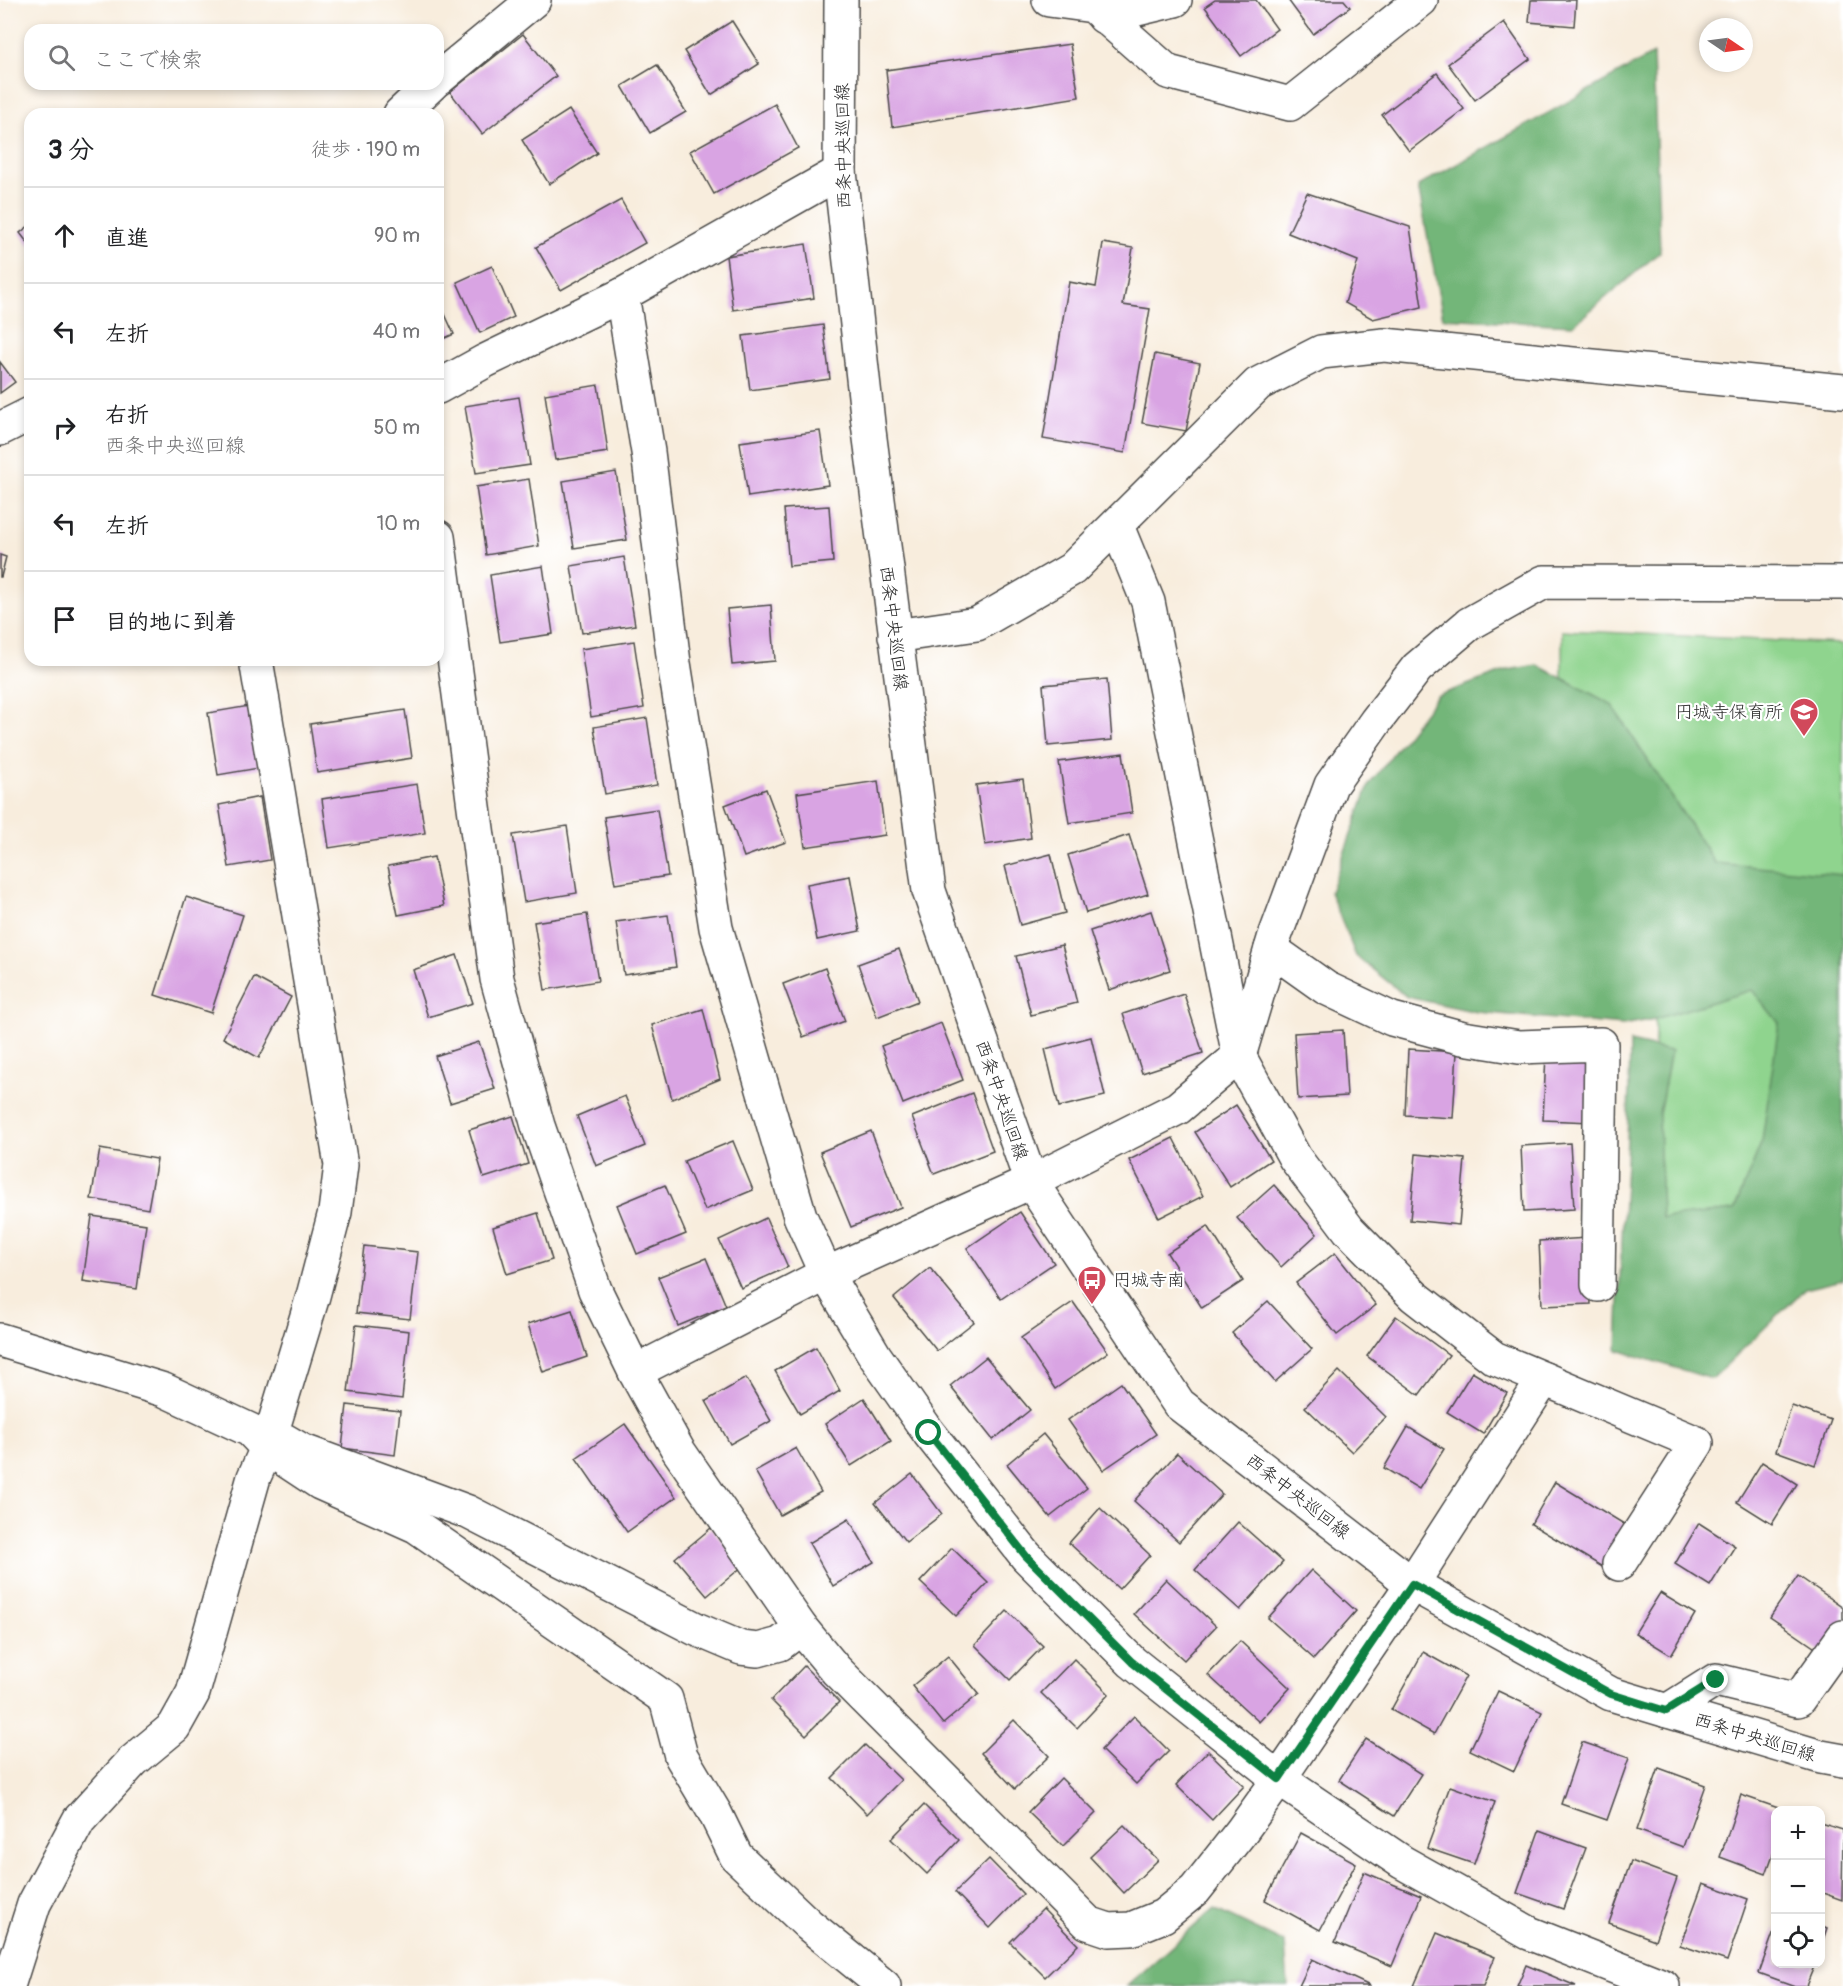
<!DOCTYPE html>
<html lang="ja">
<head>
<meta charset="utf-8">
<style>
	:root { --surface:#fff; --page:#f6f6f6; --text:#202124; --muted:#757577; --line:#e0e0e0 }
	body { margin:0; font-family:Pangolin,"Klee One",sans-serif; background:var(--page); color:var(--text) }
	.controls { position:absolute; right:18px; bottom:18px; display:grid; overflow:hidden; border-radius:12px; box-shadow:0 3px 9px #0003 }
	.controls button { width:54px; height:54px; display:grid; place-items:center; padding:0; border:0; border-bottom:2px solid var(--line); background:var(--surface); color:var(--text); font:30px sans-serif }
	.compass { position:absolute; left:1699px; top:18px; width:54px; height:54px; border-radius:50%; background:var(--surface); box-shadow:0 3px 9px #0003; rotate:103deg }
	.stop { position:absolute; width:18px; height:18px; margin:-14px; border:4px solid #0b8043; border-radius:50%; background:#fff }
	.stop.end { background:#0b8043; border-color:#fff; box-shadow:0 2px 6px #0008 }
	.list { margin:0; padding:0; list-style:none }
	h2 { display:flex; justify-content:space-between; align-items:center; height:78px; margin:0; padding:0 24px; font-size:26px }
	h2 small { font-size:20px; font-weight:400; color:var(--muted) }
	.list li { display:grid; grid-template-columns:39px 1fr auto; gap:18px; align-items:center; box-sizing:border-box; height:96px; padding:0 24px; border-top:2px solid var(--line) }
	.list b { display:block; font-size:22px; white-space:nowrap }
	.list p { margin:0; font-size:20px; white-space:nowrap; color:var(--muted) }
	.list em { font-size:20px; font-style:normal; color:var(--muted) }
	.icon { flex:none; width:33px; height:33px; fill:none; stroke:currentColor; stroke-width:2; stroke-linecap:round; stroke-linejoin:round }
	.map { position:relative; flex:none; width:1843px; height:1986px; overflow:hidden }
	.search { position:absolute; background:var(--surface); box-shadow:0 3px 9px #0003; left:24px; top:24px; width:420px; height:66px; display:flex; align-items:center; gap:15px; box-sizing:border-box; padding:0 21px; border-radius:18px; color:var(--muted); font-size:22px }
	.panel { position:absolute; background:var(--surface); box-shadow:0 3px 9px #0003; left:24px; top:108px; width:420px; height:558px; border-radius:18px }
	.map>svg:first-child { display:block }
</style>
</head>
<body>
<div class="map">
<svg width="1843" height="1986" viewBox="0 0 1843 1986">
	<rect width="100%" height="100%" fill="#fff"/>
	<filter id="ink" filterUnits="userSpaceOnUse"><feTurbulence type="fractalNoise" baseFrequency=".0167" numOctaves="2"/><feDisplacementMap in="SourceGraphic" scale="12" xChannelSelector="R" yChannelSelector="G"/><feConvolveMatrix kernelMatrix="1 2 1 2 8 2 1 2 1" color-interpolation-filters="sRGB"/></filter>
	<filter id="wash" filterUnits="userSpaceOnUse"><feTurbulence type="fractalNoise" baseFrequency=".008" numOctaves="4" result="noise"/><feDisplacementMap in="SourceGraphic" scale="24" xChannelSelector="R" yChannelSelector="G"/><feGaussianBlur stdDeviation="1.35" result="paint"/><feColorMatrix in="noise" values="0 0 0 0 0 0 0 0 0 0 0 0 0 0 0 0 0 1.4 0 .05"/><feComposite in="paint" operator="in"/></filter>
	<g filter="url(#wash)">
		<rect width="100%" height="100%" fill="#f8eddd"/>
		<path fill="#8fd48e" stroke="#5d805c" stroke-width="1.5" d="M1562,630L1843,644V867L1808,1212L1651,1283L1655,1019L1675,959L1698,837L1611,704L1562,678Z"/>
		<g fill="#73b679" stroke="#4f7052" stroke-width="1.5">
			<path d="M1653,54L1660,252L1573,325L1443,318L1418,186Z"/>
			<path d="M1537,665L1611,704L1715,863L1843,875V1280L1805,1289L1712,1379L1617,1350C1620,1247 1629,1145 1630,1042L1671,1051L1659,1114L1662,1218L1734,1210L1762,1141L1779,1023L1752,990L1655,1019L1623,1025L1477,1012L1407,997L1356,956L1330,892L1369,785L1437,696L1508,670Z"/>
			<path d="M1214,1909L1285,1943L1288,1986H1127Z"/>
		</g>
		<g id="blocks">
			<g fill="#d9a4e3">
				<path d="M1215,0H1256L1277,29L1241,56L1205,7Z"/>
				<path d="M1288,0H1344L1350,7L1313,34Z"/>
				<path d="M1531,0H1576L1574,26L1529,22Z"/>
				<path d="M732,21L759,64L711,95L684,51Z"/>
				<path d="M1504,22L1530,59L1475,100L1448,64Z"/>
				<path d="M523,34L556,76L482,134L450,92Z"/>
				<path d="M1070,44L1079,97L892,127L886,70Z"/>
				<path d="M657,65L686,112L650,133L622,86Z"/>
				<path d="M1437,73L1464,109L1409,151L1382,115Z"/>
				<path d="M775,104L798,148L714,194L690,151Z"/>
				<path d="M569,110L597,153L549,184L522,140Z"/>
				<path d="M1307,193L1410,227L1422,307L1373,319L1345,303L1358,261L1288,233Z"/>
				<path d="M621,200L645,243L561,290L536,247Z"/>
				<path d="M30,225V246L20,233Z"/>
				<path d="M1103,243L1133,248L1123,305L1150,309L1125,453L1043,439L1069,282L1096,287Z"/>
				<path d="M806,244L814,298L733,310L726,256Z"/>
				<path d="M492,266L514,317L480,333L457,282Z"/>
				<path d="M438,299L454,334L438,341Z"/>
				<path d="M823,325L830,379L750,390L743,336Z"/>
				<path d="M1155,354L1200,363L1186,431L1142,423Z"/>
				<path d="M0,362L15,382L0,393Z"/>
				<path d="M598,385L608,452L555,460L545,394Z"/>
				<path d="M519,397L530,465L476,473L465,406Z"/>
				<path d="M820,431L828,485L748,497L740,442Z"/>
				<path d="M616,472L627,540L574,548L563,481Z"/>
				<path d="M529,479L539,546L486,555L476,487Z"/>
				<path d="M829,506L833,562L789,566L784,509Z"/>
				<path d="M0,555L6,557L1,577H0Z"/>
				<path d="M624,557L635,625L582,633L571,566Z"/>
				<path d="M543,566L553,634L500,642L490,575Z"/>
				<path d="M771,605L775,661L732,665L727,609Z"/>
				<path d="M634,641L644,708L591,717L581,649Z"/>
				<path d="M1107,679L1112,740L1048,746L1043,685Z"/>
				<path d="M249,706L259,768L218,775L208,713Z"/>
				<path d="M405,710L412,758L317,773L310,724Z"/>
				<path d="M647,718L657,785L605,794L594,727Z"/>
				<path d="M1123,753L1132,813L1069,823L1059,762Z"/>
				<path d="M1023,779L1031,838L985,845L976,785Z"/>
				<path d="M878,781L885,835L805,847L797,793Z"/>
				<path d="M417,784L425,833L329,848L322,799Z"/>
				<path d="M766,789L786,842L744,857L725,805Z"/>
				<path d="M260,797L270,860L229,867L219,805Z"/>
				<path d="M657,809L668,876L615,884L604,817Z"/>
				<path d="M567,826L577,893L524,902L513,835Z"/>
				<path d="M1129,835L1148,894L1086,913L1068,855Z"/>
				<path d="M1051,854L1065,913L1020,925L1005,866Z"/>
				<path d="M434,857L444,906L398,915L388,866Z"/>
				<path d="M850,876L860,931L817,940L807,884Z"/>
				<path d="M186,897L243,915L211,1013L155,995Z"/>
				<path d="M1151,911L1170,970L1109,990L1090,931Z"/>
				<path d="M587,914L598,981L545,990L534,922Z"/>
				<path d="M668,915L676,967L624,975L616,922Z"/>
				<path d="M1062,945L1077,1003L1031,1015L1016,956Z"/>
				<path d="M899,949L918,1001L877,1017L858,964Z"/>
				<path d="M457,955L473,1003L428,1017L413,970Z"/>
				<path d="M825,968L845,1021L803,1037L783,984Z"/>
				<path d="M254,977L291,997L259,1058L223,1038Z"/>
				<path d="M1184,994L1203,1053L1142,1073L1123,1014Z"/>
				<path d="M703,1009L720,1079L672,1099L652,1025Z"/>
				<path d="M941,1023L963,1080L903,1104L881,1046Z"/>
				<path d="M1343,1030L1347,1096L1298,1099L1294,1033Z"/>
				<path d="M1091,1037L1105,1096L1059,1107L1045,1049Z"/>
				<path d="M479,1042L495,1089L450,1103L435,1056Z"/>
				<path d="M1408,1049L1457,1052L1453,1118L1405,1115Z"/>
				<path d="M1546,1054L1595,1056L1592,1122L1543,1120Z"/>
				<path d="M972,1093L993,1151L934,1174L912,1117Z"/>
				<path d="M625,1096L645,1146L596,1166L577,1116Z"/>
				<path d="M1236,1105L1271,1160L1230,1187L1195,1132Z"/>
				<path d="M513,1116L528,1164L484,1178L469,1130Z"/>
				<path d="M871,1131L901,1207L851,1227L820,1152Z"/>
				<path d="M1173,1138L1203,1196L1159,1218L1129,1160Z"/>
				<path d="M733,1141L753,1190L705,1210L684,1161Z"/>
				<path d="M1570,1143L1574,1209L1524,1212L1521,1146Z"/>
				<path d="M100,1149L157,1159L148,1209L91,1199Z"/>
				<path d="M1416,1154L1465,1159L1459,1225L1410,1220Z"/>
				<path d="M665,1185L686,1234L637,1254L617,1205Z"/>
				<path d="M1274,1185L1317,1234L1281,1267L1237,1218Z"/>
				<path d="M1020,1212L1054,1263L1001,1299L967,1248Z"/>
				<path d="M538,1213L552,1260L507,1274L493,1227Z"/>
				<path d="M92,1216L146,1224L137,1289L83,1281Z"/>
				<path d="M766,1218L788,1267L741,1288L719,1240Z"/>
				<path d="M1208,1226L1243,1281L1202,1308L1167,1253Z"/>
				<path d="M1588,1238L1591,1304L1542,1306L1539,1241Z"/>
				<path d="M364,1246L418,1252L410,1319L356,1313Z"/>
				<path d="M1335,1253L1376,1305L1337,1335L1296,1283Z"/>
				<path d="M706,1258L726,1306L678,1326L658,1277Z"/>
				<path d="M930,1268L974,1322L937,1351L894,1298Z"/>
				<path d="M1268,1301L1312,1349L1275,1382L1232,1333Z"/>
				<path d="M1073,1302L1108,1352L1055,1389L1021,1338Z"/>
				<path d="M572,1310L587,1357L543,1372L528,1324Z"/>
				<path d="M1396,1316L1449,1355L1419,1395L1367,1356Z"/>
				<path d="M356,1325L409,1331L402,1399L348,1392Z"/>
				<path d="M816,1347L840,1391L800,1414L775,1371Z"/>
				<path d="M986,1357L1030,1410L993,1440L950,1386Z"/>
				<path d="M1339,1371L1386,1417L1352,1452L1305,1407Z"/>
				<path d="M1472,1372L1507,1393L1483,1434L1447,1412Z"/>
				<path d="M746,1378L771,1421L730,1444L706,1401Z"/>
				<path d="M1121,1383L1156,1434L1103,1470L1068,1420Z"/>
				<path d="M864,1398L891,1441L851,1466L825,1424Z"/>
				<path d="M347,1405L400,1411L395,1455L342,1448Z"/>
				<path d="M1792,1406L1831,1420L1815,1465L1776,1451Z"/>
				<path d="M625,1424L676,1497L627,1532L576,1458Z"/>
				<path d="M1408,1427L1444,1449L1419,1489L1384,1468Z"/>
				<path d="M1043,1434L1087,1488L1050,1517L1007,1464Z"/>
				<path d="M796,1448L821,1492L780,1515L755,1471Z"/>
				<path d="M1177,1453L1222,1494L1179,1542L1134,1501Z"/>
				<path d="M1762,1462L1797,1484L1772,1524L1737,1502Z"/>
				<path d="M912,1474L942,1514L906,1542L875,1503Z"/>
				<path d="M1555,1482L1629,1527L1604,1568L1531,1524Z"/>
				<path d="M1100,1508L1150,1555L1119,1589L1069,1543Z"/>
				<path d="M849,1519L874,1562L833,1586L809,1543Z"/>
				<path d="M1238,1522L1283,1562L1240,1610L1195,1570Z"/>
				<path d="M1699,1523L1735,1546L1710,1586L1675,1564Z"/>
				<path d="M711,1528L743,1566L707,1596L675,1558Z"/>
				<path d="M952,1548L988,1583L956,1616L920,1582Z"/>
				<path d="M1311,1570L1356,1611L1314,1659L1268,1618Z"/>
				<path d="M1798,1576L1843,1607V1626L1824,1654L1770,1617Z"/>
				<path d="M1166,1579L1216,1626L1184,1660L1134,1614Z"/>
				<path d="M1660,1593L1695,1614L1671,1655L1635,1633Z"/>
				<path d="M1007,1611L1043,1646L1010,1680L975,1645Z"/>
				<path d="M1240,1641L1290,1688L1259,1722L1208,1675Z"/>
				<path d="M1423,1652L1466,1676L1434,1734L1391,1710Z"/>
				<path d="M948,1656L979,1694L943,1724L912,1686Z"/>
				<path d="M1074,1659L1109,1694L1077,1728L1041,1693Z"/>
				<path d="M804,1666L839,1702L806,1735L771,1700Z"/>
				<path d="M1498,1691L1542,1712L1514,1771L1470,1750Z"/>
				<path d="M1134,1716L1169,1751L1136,1784L1101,1750Z"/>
				<path d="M1014,1720L1049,1756L1015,1789L981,1753Z"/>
				<path d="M1366,1739L1421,1774L1394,1816L1339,1780Z"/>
				<path d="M1582,1742L1629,1758L1607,1820L1561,1804Z"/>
				<path d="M865,1745L901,1780L867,1814L832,1778Z"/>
				<path d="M1208,1751L1244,1786L1212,1820L1176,1785Z"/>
				<path d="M1659,1768L1705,1785L1683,1847L1637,1830Z"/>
				<path d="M1061,1778L1096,1813L1063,1846L1028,1812Z"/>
				<path d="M1450,1786L1495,1802L1474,1864L1427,1848Z"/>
				<path d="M1741,1795L1784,1810H1776V1846L1766,1874L1720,1857Z"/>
				<path d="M924,1805L959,1840L927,1874L891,1839Z"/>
				<path d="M1820,1823L1843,1830L1842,1900L1820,1892Z"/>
				<path d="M1124,1825L1158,1860L1124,1893L1090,1857Z"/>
				<path d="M1539,1831L1586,1848L1563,1909L1517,1893Z"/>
				<path d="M1301,1833L1356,1863L1320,1930L1265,1900Z"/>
				<path d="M989,1859L1023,1894L990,1928L955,1892Z"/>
				<path d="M1631,1861L1677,1878L1655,1940L1609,1923Z"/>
				<path d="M1364,1872L1421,1896L1392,1966L1335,1942Z"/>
				<path d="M1703,1883L1748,1899L1727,1961L1680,1945Z"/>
				<path d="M1043,1909L1078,1945L1045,1977L1010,1942Z"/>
				<path d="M1820,1925L1827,1928L1821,1946H1820Z"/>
				<path d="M1775,1928L1776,1964H1815L1806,1986H1795L1759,1973Z"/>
				<path d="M1437,1933L1495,1957L1483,1986H1414Z"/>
				<path d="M1312,1959L1370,1986H1299Z"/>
				<path d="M1526,1965L1576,1986H1517Z"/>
			</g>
		</g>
	</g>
	<g filter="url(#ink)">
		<use href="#blocks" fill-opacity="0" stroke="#4a4846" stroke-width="1.5"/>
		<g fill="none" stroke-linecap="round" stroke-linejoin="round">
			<g stroke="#4a4846" stroke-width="36">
				<g id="minor">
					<path d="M841,0L840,172L868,423L929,891L1031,1182L1179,1404L1412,1584L1611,1694L1821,1757L1843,1761"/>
					<path d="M1049,0L1093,6L1168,72L1290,104L1421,0"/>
					<path d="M1104,17L1175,0"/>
					<path d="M438,79L534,0"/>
					<path d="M400,114L432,84"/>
					<path d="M622,295L648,452L674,663L716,928L800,1216L826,1274L875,1356L929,1433L1026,1556L1132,1662L1279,1779L1402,1862L1529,1933L1663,1986"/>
					<path d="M438,387L485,361L622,295L840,172"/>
					<path d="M0,429L30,414"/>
					<path d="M1117,526L1148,602L1239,1056L1295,1158L1349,1230L1414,1296L1494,1358L1697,1443L1619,1564"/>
					<path d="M438,537L497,979L538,1126L595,1290L635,1372L678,1450L801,1628L836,1670L1088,1923L1109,1930L1131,1929L1163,1916L1195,1890L1241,1832L1279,1779L1412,1584L1544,1379"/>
					<path d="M895,636L977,624L1072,569L1258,384L1321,352L1384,345L1843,391"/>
					<path d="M1271,949L1326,988L1392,1019L1463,1038L1519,1047L1601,1044L1598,1285"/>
					<path d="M0,1340L164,1390L250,1430L267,1448L320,1483L416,1526L666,1699L681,1756L715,1813L736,1856L809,1925L884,1986"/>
					<path d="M635,1372L826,1274L1031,1182L1178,1108L1239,1056L1274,939L1331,785L1376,721L1417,668L1469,624L1544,582L1843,583"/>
					<path d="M284,1440L303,1451L468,1512L696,1629L741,1648L758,1650L780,1644L801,1628"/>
					<path d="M1667,1711L1716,1680L1798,1700L1843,1637"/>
					<path d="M8,1986L34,1904L79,1820L133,1761L174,1727L193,1693L254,1477L267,1448L313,1296L335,1212L341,1165L256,660"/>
				</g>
			</g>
			<use href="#minor" stroke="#fff" stroke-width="33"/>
		</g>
	</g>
	<g fill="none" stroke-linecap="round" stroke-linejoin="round" filter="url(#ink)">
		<path stroke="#0b8043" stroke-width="8" d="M929,1433L1026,1556L1132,1662L1279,1779L1412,1584L1611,1694L1666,1711L1716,1680"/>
	</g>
	<defs>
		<g id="school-pin" transform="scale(1.5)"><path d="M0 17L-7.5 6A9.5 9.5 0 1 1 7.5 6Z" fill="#d1495b" stroke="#fff"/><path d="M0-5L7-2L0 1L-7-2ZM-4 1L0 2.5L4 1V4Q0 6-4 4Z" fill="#fff"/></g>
		<g id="bus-pin" transform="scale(1.5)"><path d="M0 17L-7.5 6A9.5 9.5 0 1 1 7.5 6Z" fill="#d1495b" stroke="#fff"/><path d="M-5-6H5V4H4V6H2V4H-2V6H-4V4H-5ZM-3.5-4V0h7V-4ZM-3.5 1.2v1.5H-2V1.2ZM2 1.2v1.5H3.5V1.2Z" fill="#fff"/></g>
	</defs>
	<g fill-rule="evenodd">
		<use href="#school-pin" x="1804" y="712"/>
		<use href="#bus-pin" x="1092" y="1280"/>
	</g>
	<g text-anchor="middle" stroke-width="4.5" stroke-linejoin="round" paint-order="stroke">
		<g font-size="18" fill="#2b2b2b" stroke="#fff">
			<text transform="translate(843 146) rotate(-91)" y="6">西条中央巡回線</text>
			<text transform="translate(894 628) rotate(83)" y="6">西条中央巡回線</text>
			<text transform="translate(1002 1100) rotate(71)" y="6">西条中央巡回線</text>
			<text transform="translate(1298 1496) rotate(38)" y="6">西条中央巡回線</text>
			<text transform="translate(1755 1737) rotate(17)" y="6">西条中央巡回線</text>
		</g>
		<g font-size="18" fill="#2b2b2b" stroke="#fff" text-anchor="end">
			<text x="1783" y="718">円城寺保育所</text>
			<text x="1113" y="1286" text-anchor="start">円城寺南</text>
		</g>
	</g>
</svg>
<div class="controls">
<button>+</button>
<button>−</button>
<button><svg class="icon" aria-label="locate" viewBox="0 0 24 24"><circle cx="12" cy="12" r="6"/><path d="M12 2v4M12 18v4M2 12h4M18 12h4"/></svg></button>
</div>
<svg class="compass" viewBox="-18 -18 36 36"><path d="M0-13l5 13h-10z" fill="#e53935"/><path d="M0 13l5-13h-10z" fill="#757577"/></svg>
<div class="stop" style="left:929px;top:1433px"></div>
<div class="stop end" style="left:1716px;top:1680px"></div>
<div class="search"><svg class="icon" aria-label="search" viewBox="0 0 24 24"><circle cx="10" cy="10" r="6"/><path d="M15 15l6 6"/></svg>ここで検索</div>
<section class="panel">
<h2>3 分<small>徒歩 · 190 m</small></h2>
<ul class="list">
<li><svg class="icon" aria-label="ahead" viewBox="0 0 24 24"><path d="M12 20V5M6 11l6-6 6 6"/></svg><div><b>直進</b></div><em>90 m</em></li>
<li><svg class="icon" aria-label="left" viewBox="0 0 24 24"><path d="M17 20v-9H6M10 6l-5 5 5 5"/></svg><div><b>左折</b></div><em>40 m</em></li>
<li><svg class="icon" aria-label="right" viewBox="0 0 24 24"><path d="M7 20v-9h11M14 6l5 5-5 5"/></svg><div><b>右折</b><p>西条中央巡回線</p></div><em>50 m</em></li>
<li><svg class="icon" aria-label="left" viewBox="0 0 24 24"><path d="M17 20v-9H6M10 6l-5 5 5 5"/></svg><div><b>左折</b></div><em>10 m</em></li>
<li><svg class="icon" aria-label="arrive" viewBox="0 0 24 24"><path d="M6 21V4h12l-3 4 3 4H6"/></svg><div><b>目的地に到着</b></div></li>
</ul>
</section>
</div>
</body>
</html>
